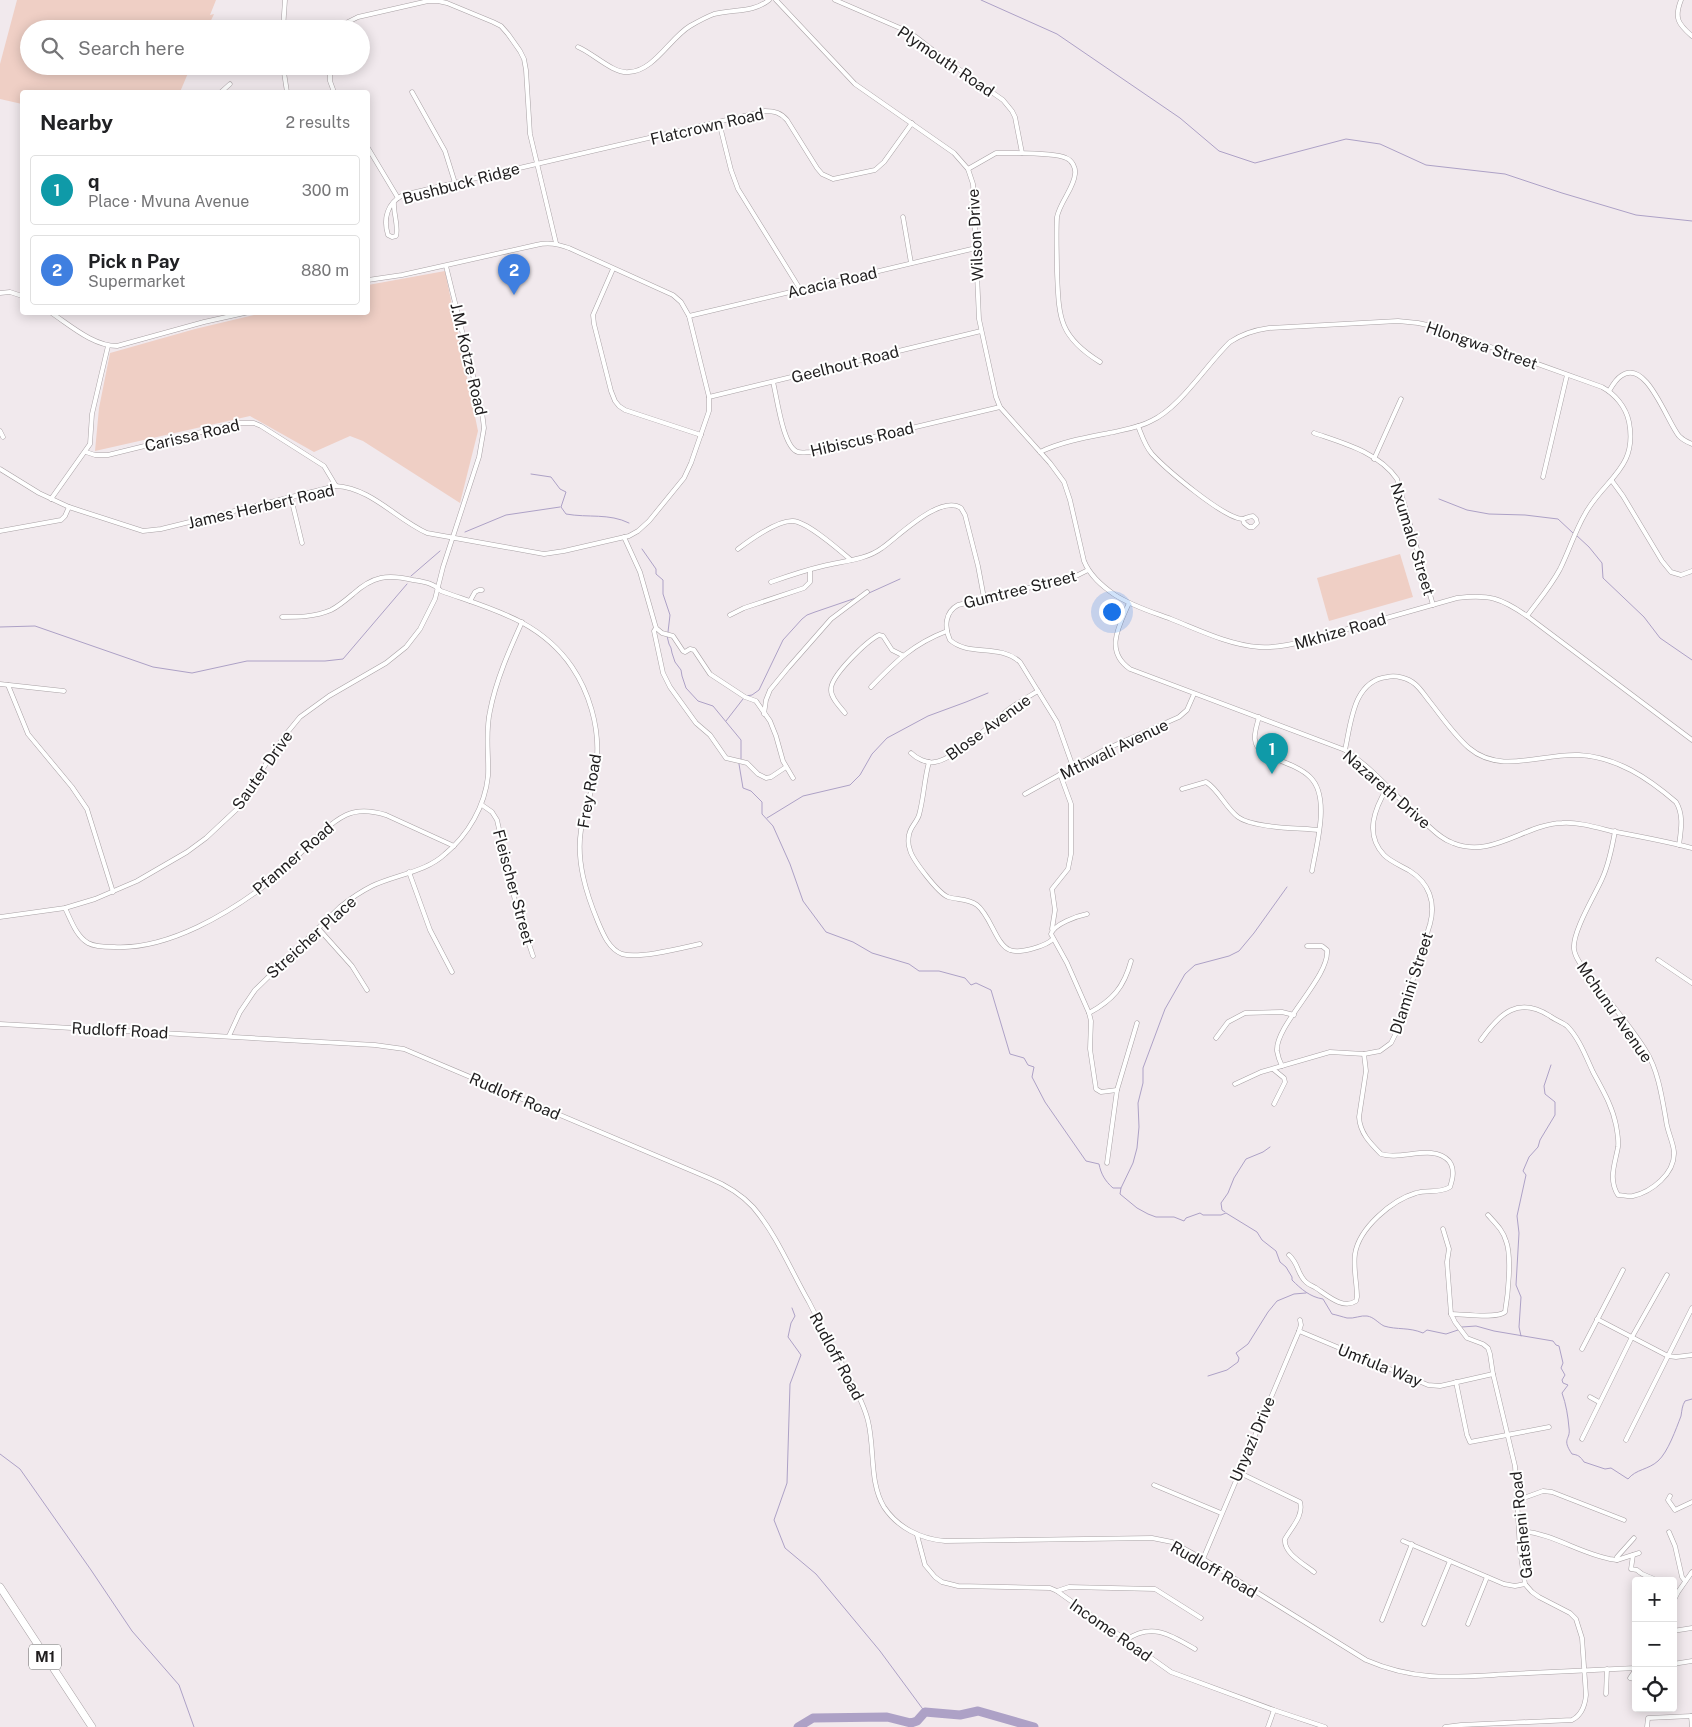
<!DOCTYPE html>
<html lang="en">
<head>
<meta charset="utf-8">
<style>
	:root { --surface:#fff; --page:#f6f6f6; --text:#202124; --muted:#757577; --line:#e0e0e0; --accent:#226077 }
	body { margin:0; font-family:"Public Sans",sans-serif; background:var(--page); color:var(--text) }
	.controls { position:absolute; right:15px; bottom:15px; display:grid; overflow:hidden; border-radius:5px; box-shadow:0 2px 12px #0003 }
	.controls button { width:45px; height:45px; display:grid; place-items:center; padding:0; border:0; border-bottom:1px solid var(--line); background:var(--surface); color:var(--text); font:25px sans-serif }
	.you { position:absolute; left:1111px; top:611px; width:18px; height:18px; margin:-12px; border:4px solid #fff; border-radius:50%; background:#1a73e8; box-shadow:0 0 0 8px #1a73e833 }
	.badge { display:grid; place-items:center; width:32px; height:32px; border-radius:50%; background:var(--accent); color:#fff; font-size:16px; font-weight:700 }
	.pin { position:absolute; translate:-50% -41px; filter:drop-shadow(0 1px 2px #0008) }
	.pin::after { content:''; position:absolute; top:26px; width:18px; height:15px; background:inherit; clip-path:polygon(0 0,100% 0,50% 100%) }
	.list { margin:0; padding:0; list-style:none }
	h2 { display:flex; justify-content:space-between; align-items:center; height:65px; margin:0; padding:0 20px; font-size:21px }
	h2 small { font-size:16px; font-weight:400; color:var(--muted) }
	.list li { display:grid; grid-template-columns:32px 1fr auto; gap:15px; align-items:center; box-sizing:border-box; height:70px; margin:0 10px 10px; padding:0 10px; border:1px solid var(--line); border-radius:5px }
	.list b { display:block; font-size:19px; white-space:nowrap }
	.list p { margin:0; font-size:16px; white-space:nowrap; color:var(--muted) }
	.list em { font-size:16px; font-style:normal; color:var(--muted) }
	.icon { flex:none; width:28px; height:28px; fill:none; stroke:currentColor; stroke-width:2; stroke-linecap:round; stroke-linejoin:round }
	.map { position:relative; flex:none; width:1692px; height:1727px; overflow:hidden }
	.search { position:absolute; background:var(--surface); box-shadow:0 2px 12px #0003; left:20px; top:20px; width:350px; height:55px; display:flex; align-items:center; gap:12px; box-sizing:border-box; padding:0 18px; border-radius:28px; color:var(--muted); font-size:19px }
	.panel { position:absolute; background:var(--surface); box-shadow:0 2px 12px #0003; left:20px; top:90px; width:350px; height:225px; border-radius:5px }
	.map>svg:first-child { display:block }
</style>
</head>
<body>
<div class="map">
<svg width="1692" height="1727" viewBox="0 0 1692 1727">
	<rect width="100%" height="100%" fill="#f1e9ed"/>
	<g fill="#efcfc5">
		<path d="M17,0H216L210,15L214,14L207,29H29V66H191L180,92H22V104L0,99V64Z"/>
		<path d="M445,271L478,431L460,503L363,441L350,436L314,452L250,416L95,451L99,408L110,353L195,329L262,313L368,312V285Z"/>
		<path d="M1400,554L1413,597L1329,621L1317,578Z"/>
	</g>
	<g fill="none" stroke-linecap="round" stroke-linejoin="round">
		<g stroke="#ada1c6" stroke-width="1">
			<path d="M981,0L1057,34L1180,118L1219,151L1255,163L1346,139L1380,144L1426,165L1505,174L1562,193L1636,215L1692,221"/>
			<path d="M531,474L551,477L560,489L566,492L561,507L566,514C588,518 609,513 629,523"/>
			<path d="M1439,499L1467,510L1489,514L1525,515L1558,519L1573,533"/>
			<path d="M465,532L506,515L560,507"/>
			<path d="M1576,535L1589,547L1602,563L1603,578L1644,617L1660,638L1692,660"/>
			<path d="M642,549L656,569V574L663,580V594L670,615L668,632"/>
			<path d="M411,576L440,551"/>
			<path d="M869,593L900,579"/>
			<path d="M0,627L35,626L153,667L192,673L247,661H325L343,659L407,584"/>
			<path d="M667,636L669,644L671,648L672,653L675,662L681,670L682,676L686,688L698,701L713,706L741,740V759"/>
			<path d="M746,696L752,695L759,690L783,640L802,619L807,615L815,612L856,598"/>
			<path d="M726,721L743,699"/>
			<path d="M739,764L743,788L751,791L762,802V814L773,826L790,864L803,901L826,932L853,942L872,953L909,964L919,971H939L965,978L971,985L976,983L991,990L1010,1054L1024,1058L1028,1065L1034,1067L1032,1077L1045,1102L1086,1161L1099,1164C1101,1174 1105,1181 1113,1188H1121L1120,1194L1137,1208L1148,1214L1156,1217H1174L1184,1221L1186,1218L1200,1213L1203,1215H1221L1226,1213L1257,1232L1262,1240L1276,1251L1280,1262L1286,1267L1292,1277V1280C1301,1289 1310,1297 1323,1299L1332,1314C1337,1315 1343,1317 1347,1318C1354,1319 1361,1315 1367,1316C1374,1317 1378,1323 1384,1326C1397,1330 1409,1327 1423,1333L1427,1330L1446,1334L1458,1330"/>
			<path d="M767,818L803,796L850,785L860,775L872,754L887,738L928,716L966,702L988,693"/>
			<path d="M1121,1188L1133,1163L1137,1148L1139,1127L1138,1103L1143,1083V1068L1165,1009L1185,974L1195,965L1229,956L1239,951L1254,933L1287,887"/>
			<path d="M1225,1212L1222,1210L1221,1203L1228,1193L1234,1178L1246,1159L1263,1152L1270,1147"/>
			<path d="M792,1308L795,1316L791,1323L788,1337L801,1355L790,1384L787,1483L774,1520L785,1548L816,1574L880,1651L925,1712"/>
			<path d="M1462,1327L1476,1326L1494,1331L1553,1341L1556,1345L1559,1346L1563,1363L1561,1368L1565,1375L1562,1380L1563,1383L1568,1385L1562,1393C1566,1404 1568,1416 1569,1428C1571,1440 1561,1438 1572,1454C1578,1455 1580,1456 1584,1462L1605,1469L1611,1468L1628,1479C1636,1469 1648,1470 1658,1461C1668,1452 1676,1429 1681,1416C1682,1410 1682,1406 1685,1401L1692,1399"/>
			<path d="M1521,1336L1519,1327L1521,1297L1516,1285L1519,1233L1517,1216L1526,1175L1523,1171L1529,1157L1538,1147L1540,1140L1555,1115V1102L1545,1094L1544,1086L1551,1065"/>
			<path d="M1208,1376L1227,1370L1238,1362L1239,1358L1236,1353L1248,1344L1268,1312L1277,1301L1294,1294L1306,1293"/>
			<path d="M0,1454L20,1469L91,1570L132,1631L179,1685L194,1727"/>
		</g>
		<path stroke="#ada1c6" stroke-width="9" d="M798,1727L813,1718L887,1717L911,1723L917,1721L925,1712L960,1715L978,1711L1034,1727"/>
		<g stroke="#a8a1a4" stroke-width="5">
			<g id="minor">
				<path d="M776,0L855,84L954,153L968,169L973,184L979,319L996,397L1000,407L1050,463L1064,482L1070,500L1084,561C1090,576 1102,586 1115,595C1132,606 1152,612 1171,619C1199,630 1229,645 1259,647C1275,648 1290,645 1305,641L1457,598C1489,594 1501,598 1527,616L1692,740"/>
				<path d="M835,0L900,28L916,37L943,58L1003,100L1012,111L1015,117L1022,153"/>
				<path d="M1681,0C1674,18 1678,24 1692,36"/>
				<path d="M283,29L285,0"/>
				<path d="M342,29L348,22L358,17L428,1H438L447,3L493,22L501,26L508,34L520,51L524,59L526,70L530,134L556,243"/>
				<path d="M578,47C593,53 613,74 629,72C654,71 670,38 690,26C697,22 706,17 714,14C733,9 753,13 769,0"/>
				<path d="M283,66L287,92"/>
				<path d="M330,66V81L334,92"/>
				<path d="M221,92L230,84"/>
				<path d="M412,92L445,151L455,183"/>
				<path d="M719,122L731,170L738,189L800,289"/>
				<path d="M368,148L398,198"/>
				<path d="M968,169L996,153H1003C1017,153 1055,153 1066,158C1072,160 1076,168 1075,174C1074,188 1060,202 1057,217C1056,236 1057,254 1057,272C1059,317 1058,336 1100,362"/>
				<path d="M394,202C393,212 399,227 396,236L392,237L388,235C383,219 387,203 403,195L765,111C775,111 781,113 787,120L817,168L822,174L833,179L875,170L884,162L912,123"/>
				<path d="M903,217L911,263"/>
				<path d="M613,269L593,315L594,324L611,391L615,401L619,406L625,410L701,435"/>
				<path d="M0,293L10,292L22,296"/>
				<path d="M50,312C70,325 93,346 117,346L204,322L249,312"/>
				<path d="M689,316L976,248"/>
				<path d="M773,382C777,397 783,448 798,452C802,453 807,452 810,452L1000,407"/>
				<path d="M1609,391C1612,386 1616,379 1621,376C1646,357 1667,422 1679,436C1683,440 1687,442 1692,444"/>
				<path d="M709,397L981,331"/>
				<path d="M1138,426C1142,436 1145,446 1152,454C1166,469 1222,517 1242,519C1245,519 1249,516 1253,516L1256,519L1257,523L1253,527H1249L1244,523L1243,519"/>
				<path d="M0,431L3,437"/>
				<path d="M1314,433C1343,443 1378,452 1397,479L1433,605"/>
				<path d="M86,452L95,455H108L238,423H254L261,426L324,466L336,486"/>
				<path d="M1040,452C1063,441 1089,437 1114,432C1127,429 1140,427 1151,421C1180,408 1206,365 1230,342C1242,334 1254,330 1269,328L1398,321L1418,323L1432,326L1602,387C1615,394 1626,407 1629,422C1638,469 1604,479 1585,514C1575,531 1569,551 1560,569C1551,586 1538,601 1527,616"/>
				<path d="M1374,459L1401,399"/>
				<path d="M0,469L39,493L69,507L143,531L161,529L336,486C371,488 396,519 427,533L544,554L564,551L629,536L638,531L649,521L684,478L691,463L709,411V397L689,316L681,302L673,295L569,248C557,244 549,242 536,245L402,275L368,280"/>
				<path d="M1543,477L1567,375"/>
				<path d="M1612,481L1623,496L1662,561L1671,572L1681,575L1692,571"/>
				<path d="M291,498L302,543"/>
				<path d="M51,499L90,444L92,414L108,346"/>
				<path d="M0,531L61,520L65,516L69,507"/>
				<path d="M624,537L640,572L656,628L662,633L673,636L683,651L685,652L690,649L694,650L710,674L745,697L756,701L770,721L776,736L783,761L793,778"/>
				<path d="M738,549C750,540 777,520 793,521C808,522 839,550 851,560"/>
				<path d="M771,582C788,576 806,570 823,566C843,561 866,560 882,548C898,537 940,494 961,508L965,515L978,566L984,598"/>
				<path d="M470,601L475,592L479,590H482"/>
				<path d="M1129,603C1119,626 1104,651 1130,669L1345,750C1374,769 1397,798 1423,821C1432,829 1441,839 1453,843C1492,859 1525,824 1562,823C1578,822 1595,827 1611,831C1638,836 1665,841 1692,848"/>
				<path d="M730,615L744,608L804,588L810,582V570"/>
				<path d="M282,617C298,617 315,617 331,610C339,606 346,600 353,594C373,576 387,574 413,580C425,582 433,583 441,591C491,609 540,620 572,667C589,692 599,726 597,756C596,782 586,805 581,830C576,861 586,893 598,922C603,934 609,949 622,954C639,959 682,948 700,944"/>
				<path d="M656,628L654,631L663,673L670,687L696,723L710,735L726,758L747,763L758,774L766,778L771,777L786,767"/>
				<path d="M0,684L64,691"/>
				<path d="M8,685L28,734L72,787L87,809L113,892"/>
				<path d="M871,687C896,661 913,644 947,631"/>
				<path d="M845,713C840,707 831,698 831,690C830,676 867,641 879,635L883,636L892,650L902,655"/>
				<path d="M764,714L766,700L770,690L788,668L831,619L867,592"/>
				<path d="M1259,717C1255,732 1250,743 1264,754C1279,761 1299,766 1310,777C1331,797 1316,846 1312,871"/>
				<path d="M1345,750C1351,723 1353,681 1387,677C1396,675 1408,678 1415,684C1421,689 1425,696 1430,702C1442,717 1454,735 1469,748C1501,775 1542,753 1579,755C1617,757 1648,778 1676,802C1684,815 1681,830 1679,845"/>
				<path d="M911,753C916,758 927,764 935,762C955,759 992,723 1008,710C1017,703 1028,697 1038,691"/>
				<path d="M929,762C924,780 924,797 919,815C917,822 910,827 909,835C908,840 908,845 910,850C912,859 938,893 948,897C957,900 968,898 977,905C991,916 996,945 1010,950C1020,954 1046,946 1053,939"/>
				<path d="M1073,767L1057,722L1020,662C999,643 969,657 950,640C944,627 945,612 958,605L1074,577L1088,570"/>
				<path d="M1182,789L1206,782C1219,790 1225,807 1238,817C1253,828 1298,828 1318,830"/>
				<path d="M1025,794L1104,750L1179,717L1187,710L1194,694"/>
				<path d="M482,805L492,812L497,820L516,905L533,956"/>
				<path d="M409,872L430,930L452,972"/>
				<path d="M65,908C71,920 76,936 88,943C95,947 106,947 114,947C168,950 230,913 272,880C294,863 321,827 346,815C359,809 373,811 386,815L454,846"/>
				<path d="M1087,914C1077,916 1054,924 1051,934L1067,963L1089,1013L1091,1021L1090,1049L1096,1089L1101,1092L1117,1090"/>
				<path d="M0,917L65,908L95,899L137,881L187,852L206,838L237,809L282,739L300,717L329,696L386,663L406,647L420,629L435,599L443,567L479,457L484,428L482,412L446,266"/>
				<path d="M318,928L352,966L367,990"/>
				<path d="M1052,929L1055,910L1052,889L1068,869L1071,854V804L1060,774"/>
				<path d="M1658,960L1692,983"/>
				<path d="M1089,1013C1113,1000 1124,987 1131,961"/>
				<path d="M0,1024L375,1045L404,1049L709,1178C726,1185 741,1194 753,1207C777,1235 791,1271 809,1302C821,1326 834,1349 847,1373C855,1388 864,1404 868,1421C875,1449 869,1482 884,1507C898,1528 921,1539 945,1541L1152,1538L1172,1542L1203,1559L1366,1660C1417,1682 1455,1677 1509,1674C1551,1672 1594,1670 1636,1668"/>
				<path d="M229,1036L240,1012L255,990L340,907C350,899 360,892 372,886C395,875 426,872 445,854C468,835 485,806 488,776C489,754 485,733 490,711C496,680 509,651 522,622"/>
				<path d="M1216,1038L1228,1022L1245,1013L1282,1012L1294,1015"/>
				<path d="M1481,1040C1500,1013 1518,996 1550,1016C1555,1020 1562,1022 1567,1026C1579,1038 1586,1057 1593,1072C1602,1089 1612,1105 1616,1125C1617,1131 1619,1140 1618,1147C1615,1164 1608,1179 1618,1195C1623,1195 1628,1197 1633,1196C1651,1192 1675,1174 1674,1152C1673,1141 1667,1131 1666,1120C1662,1097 1658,1070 1646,1051C1630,1025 1609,1002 1591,978C1585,970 1575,959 1574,949C1572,932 1595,895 1602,879C1609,864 1612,848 1615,831"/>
				<path d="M1282,1066C1280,1062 1278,1057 1277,1051C1275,1025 1330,977 1327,950L1322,946H1307"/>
				<path d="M1273,1069L1284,1078L1285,1082L1274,1104"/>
				<path d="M1235,1084L1261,1072L1330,1052L1364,1054L1380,1051L1391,1043L1397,1031L1430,924C1436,902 1429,883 1410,871C1402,866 1391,862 1384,855C1364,834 1375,808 1387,788"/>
				<path d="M1107,1163L1117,1090L1137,1023"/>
				<path d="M1443,1229L1449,1249L1447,1262L1451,1314L1455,1322L1467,1338L1483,1344L1488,1348L1490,1354L1493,1374L1515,1466L1520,1550L1525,1584L1532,1592L1539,1597L1570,1613L1576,1619L1582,1638L1586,1695C1585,1706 1582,1715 1572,1720L1461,1725L1445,1727"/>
				<path d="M1289,1255C1299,1264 1297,1274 1306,1282C1309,1285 1313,1286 1316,1288C1327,1295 1343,1310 1356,1301L1357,1297C1357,1283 1353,1268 1355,1254C1359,1228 1392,1200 1416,1193C1427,1189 1439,1194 1450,1187C1453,1178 1455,1169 1449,1161C1433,1143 1401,1161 1381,1154C1370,1143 1360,1133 1359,1117L1366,1071L1364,1054"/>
				<path d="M1451,1314C1464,1314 1497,1319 1505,1312C1508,1295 1512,1256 1506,1241C1503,1230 1495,1223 1488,1215"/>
				<path d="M1597,1319L1668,1356L1676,1357L1692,1355"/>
				<path d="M1299,1331L1428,1385L1440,1386L1493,1374"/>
				<path d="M1582,1349L1623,1270"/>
				<path d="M1456,1382L1467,1435L1470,1442L1549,1427"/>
				<path d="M1590,1397L1599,1402"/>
				<path d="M1582,1439L1632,1337L1667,1275"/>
				<path d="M1626,1440L1692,1308"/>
				<path d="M1238,1472L1300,1502C1304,1516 1291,1528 1285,1539C1283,1553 1304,1564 1314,1572"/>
				<path d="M1154,1485L1221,1513"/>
				<path d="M1670,1496L1668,1500L1675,1510L1692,1502"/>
				<path d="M1518,1500L1543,1491L1552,1492L1624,1520"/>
				<path d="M1520,1531C1552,1533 1579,1553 1610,1559L1617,1560L1639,1553"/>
				<path d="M1669,1532L1675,1546L1682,1577L1685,1581"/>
				<path d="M917,1535L925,1565L935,1577L942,1582L958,1586L1050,1588L1057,1591L1171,1672L1274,1710L1325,1727"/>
				<path d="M1403,1541L1504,1584L1515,1586L1525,1584"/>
				<path d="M1633,1555L1631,1569L1637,1570C1645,1578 1650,1575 1657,1581"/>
				<path d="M1203,1559L1299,1331L1301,1325L1300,1320"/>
				<path d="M1617,1560V1557L1634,1538"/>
				<path d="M1057,1591L1069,1587L1155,1589L1201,1618"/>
				<path d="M1673,1602L1678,1592L1692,1572"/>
				<path d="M1382,1620L1412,1544"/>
				<path d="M1424,1624L1450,1561"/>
				<path d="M1468,1624L1487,1577"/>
				<path d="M1673,1631L1692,1628"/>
				<path d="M1126,1640C1152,1622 1171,1635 1195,1649"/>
				<path d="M1673,1664L1692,1661"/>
				<path d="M1636,1669L1630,1678L1634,1679L1636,1683"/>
				<path d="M1606,1694L1607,1669"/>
				<path d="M1691,1716L1692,1727"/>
				<path d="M1268,1727L1274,1710"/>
				<path d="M1647,1727L1648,1718L1692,1716"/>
			</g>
		</g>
		<g stroke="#a8a1a4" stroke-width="8">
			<path id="trunk" d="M0,1587L92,1727"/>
		</g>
		<use href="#minor" stroke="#fff" stroke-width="4"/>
		<use href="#trunk" stroke="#fff" stroke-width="7"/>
	</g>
	<g text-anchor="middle" stroke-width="4" stroke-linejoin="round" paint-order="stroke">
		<rect fill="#fff" stroke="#636262" stroke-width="1" x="29" y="1644.5" width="32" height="25" rx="4"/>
		<g font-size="15" font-weight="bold" fill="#201e1f">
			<text x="45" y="1662">M1</text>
		</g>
		<g font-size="16" fill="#201e1f" stroke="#fff">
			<text transform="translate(946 61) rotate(34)" y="6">Plymouth Road</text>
			<text transform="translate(707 126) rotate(-13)" y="6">Flatcrown Road</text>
			<text transform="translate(461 183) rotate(-15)" y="6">Bushbuck Ridge</text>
			<text transform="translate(975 235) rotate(-93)" y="6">Wilson Drive</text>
			<text transform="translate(832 282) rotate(-13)" y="6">Acacia Road</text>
			<text transform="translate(1482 345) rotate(19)" y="6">Hlongwa Street</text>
			<text transform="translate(469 359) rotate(77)" y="6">J.M. Kotze Road</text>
			<text transform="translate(845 364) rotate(-14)" y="6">Geelhout Road</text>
			<text transform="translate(192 435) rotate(-13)" y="6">Carissa Road</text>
			<text transform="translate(862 439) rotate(-13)" y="6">Hibiscus Road</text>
			<text transform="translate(261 506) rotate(-13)" y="6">James Herbert Road</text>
			<text transform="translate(1413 539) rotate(73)" y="6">Nxumalo Street</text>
			<text transform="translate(1020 589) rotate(-14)" y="6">Gumtree Street</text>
			<text transform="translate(1340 631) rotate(-16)" y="6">Mkhize Road</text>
			<text transform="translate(988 727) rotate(-36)" y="6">Blose Avenue</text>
			<text transform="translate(1114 749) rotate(-26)" y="6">Mthwali Avenue</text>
			<text transform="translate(262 770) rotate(-55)" y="6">Sauter Drive</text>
			<text transform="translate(1387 789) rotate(41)" y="6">Nazareth Drive</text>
			<text transform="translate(589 791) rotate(-80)" y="6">Frey Road</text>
			<text transform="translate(293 858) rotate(-41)" y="6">Pfanner Road</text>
			<text transform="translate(514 887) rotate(75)" y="6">Fleischer Street</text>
			<text transform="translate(311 937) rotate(-42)" y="6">Streicher Place</text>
			<text transform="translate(1411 983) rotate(-72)" y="6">Dlamini Street</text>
			<text transform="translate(1615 1012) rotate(55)" y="6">Mchunu Avenue</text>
			<text transform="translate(120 1030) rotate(3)" y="6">Rudloff Road</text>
			<text transform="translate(515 1096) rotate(23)" y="6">Rudloff Road</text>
			<text transform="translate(837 1356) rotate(62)" y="6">Rudloff Road</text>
			<text transform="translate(1380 1365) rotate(22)" y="6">Umfula Way</text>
			<text transform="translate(1252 1439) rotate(-67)" y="6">Unyazi Drive</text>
			<text transform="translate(1521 1525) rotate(-96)" y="6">Gatsheni Road</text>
			<text transform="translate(1214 1569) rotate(30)" y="6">Rudloff Road</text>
			<text transform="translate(1111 1630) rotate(35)" y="6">Income Road</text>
		</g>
	</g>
</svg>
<div class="controls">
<button>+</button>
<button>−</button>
<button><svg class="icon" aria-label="locate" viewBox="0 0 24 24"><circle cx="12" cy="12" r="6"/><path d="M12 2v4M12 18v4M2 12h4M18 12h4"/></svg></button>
</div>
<div class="you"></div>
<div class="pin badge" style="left:1272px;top:774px;background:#0f9aa8">1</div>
<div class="pin badge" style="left:514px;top:295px;background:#3f7fe0">2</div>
<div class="search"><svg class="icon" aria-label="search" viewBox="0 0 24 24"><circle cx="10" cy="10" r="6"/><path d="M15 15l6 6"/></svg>Search here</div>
<section class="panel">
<h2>Nearby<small>2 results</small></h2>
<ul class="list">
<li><span class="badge" style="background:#0f9aa8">1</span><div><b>q</b><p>Place · Mvuna Avenue</p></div><em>300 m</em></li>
<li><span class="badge" style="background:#3f7fe0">2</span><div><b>Pick n Pay</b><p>Supermarket</p></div><em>880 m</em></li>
</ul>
</section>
</div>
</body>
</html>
